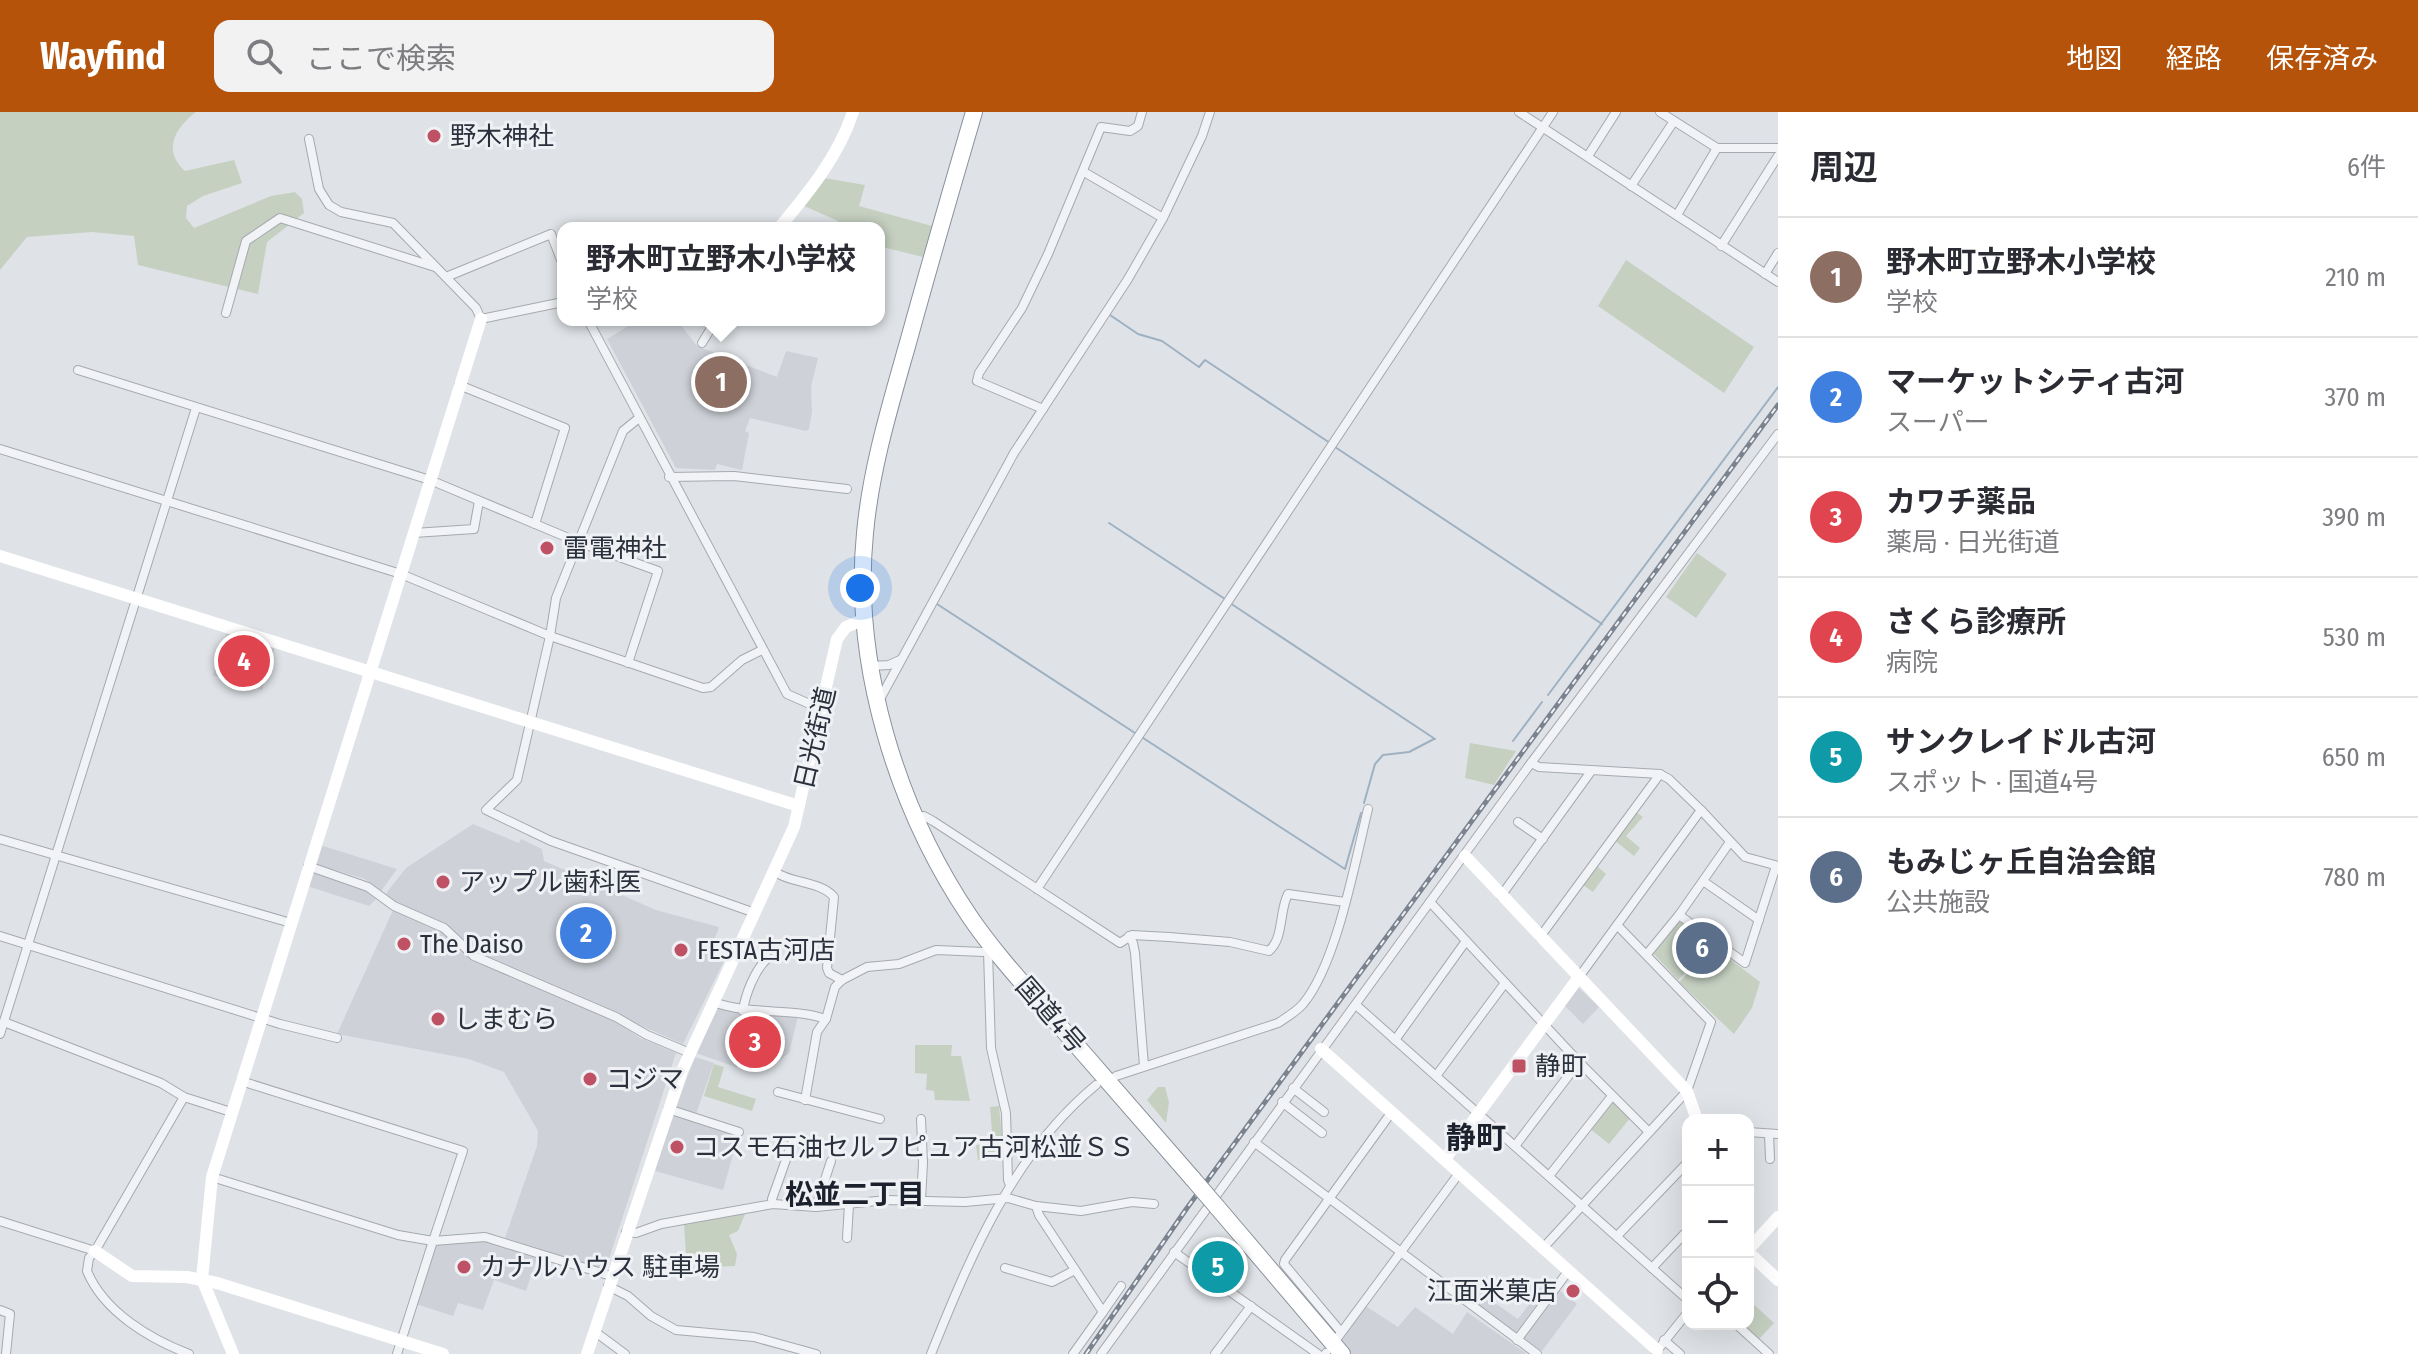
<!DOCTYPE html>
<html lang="ja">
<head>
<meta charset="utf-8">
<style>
	:root { --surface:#fff; --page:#f2f2f3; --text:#2b2b33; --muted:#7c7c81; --line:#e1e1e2; --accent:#b45309 }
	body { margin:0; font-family:"Fira Sans Condensed","Noto Sans JP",sans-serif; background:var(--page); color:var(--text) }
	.controls { position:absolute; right:24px; bottom:24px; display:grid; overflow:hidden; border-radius:16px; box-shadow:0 8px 32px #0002 }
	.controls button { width:72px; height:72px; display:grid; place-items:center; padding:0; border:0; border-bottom:2px solid var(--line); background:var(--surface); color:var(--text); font:40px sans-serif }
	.you { position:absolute; left:860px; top:476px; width:28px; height:28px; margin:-20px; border:6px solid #fff; border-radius:50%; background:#1a73e8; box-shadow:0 0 0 12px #1a73e833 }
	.badge { display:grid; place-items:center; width:52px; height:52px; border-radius:50%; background:var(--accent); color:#fff; font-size:26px; font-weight:700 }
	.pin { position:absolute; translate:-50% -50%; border:4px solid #fff; box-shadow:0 2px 8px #0006 }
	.popup { position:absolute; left:557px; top:110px; width:328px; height:104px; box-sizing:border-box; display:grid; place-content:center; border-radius:16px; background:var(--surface); filter:drop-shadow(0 2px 6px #0005); font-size:26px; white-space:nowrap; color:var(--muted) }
	.popup b { font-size:30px; color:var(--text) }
	.popup::after { content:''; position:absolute; left:50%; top:100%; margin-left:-16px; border:16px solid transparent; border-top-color:var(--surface) }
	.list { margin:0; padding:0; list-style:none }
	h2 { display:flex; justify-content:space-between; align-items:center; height:104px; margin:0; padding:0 32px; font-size:34px }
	h2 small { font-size:26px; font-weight:400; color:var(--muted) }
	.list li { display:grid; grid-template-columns:52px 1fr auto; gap:24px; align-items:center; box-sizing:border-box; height:120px; padding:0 32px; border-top:2px solid var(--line) }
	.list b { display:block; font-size:30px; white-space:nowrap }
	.list p { margin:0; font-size:26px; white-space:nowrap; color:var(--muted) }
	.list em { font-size:26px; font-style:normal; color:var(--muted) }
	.icon { flex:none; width:44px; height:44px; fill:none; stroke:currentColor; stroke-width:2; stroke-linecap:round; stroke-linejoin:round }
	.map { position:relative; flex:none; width:1778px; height:1242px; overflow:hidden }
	header { display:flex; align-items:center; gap:48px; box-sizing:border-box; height:112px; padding:0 40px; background:var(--accent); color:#fff }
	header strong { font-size:38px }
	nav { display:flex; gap:44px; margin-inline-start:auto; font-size:28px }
	.search { width:560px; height:72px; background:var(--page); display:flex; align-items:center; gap:20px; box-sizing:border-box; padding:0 28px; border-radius:16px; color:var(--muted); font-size:30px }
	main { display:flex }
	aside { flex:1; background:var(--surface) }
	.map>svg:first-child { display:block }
</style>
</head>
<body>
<header>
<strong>Wayfind</strong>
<div class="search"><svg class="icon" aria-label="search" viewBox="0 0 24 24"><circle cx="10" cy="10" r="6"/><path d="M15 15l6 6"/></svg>ここで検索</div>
<nav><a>地図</a><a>経路</a><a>保存済み</a></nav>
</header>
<main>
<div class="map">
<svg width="1778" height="1242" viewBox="0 0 1778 1242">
	<rect width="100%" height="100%" fill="#dfe3e7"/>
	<g fill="#ced2d8">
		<path d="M638,208H677L697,234L777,265L786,239L818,246L811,275L812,300L809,317L806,319L750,306L745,319L749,321L742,358L717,352L715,358L676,356L607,227Z"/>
		<path d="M227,520L275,535L262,578L213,563Z"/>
		<path d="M473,712L519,731L521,727L542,737L544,749L656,798L719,815L710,840L725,847L683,932L473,840L451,818L401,794L387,784V780L406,756Z"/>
		<path d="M320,733L397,757L381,779L365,767L318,753L315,749Z"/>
		<path d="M314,760L366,778L376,787L369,794L307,774Z"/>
		<path d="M393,798L442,820L470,846L617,910L640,926L676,941L606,1156L601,1158L505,1126L537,1034L538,1019L504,960L469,947L337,922Z"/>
		<path d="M1578,875L1599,895L1583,912L1564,893Z"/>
		<path d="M718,896L742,901L798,904L789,941L778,949L758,956L736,955L696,941Z"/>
		<path d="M695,945L714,951L696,1002L676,995Z"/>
		<path d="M671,1002L739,1021L723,1078L655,1059Z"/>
		<path d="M481,1127L534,1141L537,1146L526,1179L494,1168L483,1198L458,1191L453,1204L416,1192L436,1132Z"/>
		<path d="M1546,1169L1552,1174L1516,1223L1474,1193L1482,1182L1518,1207Z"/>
		<path d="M1559,1178L1577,1192L1542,1239L1524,1226Z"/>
		<path d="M1364,1193L1398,1215L1415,1195L1453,1222L1467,1200L1527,1242H1352L1339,1227Z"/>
	</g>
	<g fill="#c5d0c1">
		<path d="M0,0H196C175,16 162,38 185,59L234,48L242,71L203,84L187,94L186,106L194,116L271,84L295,80L302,87L304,101L267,130L258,182L138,153L134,124L92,120L27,125L0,158Z"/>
		<path d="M824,66L865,73L859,94L932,114L923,145L879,134V116H835L838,109L802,93Z"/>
		<path d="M1626,148L1754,235L1724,281L1598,194Z"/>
		<path d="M1697,441L1727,462L1696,506L1666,485Z"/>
		<path d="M1470,631L1516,639L1494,673L1465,666Z"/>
		<path d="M1636,700L1643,705L1626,724L1640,736L1634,744L1614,728Z"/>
		<path d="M1597,754L1606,762L1593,780L1583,773Z"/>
		<path d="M1679,809L1700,823L1690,837L1701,845L1678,868L1653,841Z"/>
		<path d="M1714,835L1760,870L1752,896L1734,922L1679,870Z"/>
		<path d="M915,933H952L951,944H961L970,989L935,988L934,979L926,978L927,962L915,961Z"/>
		<path d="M714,952L724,955L718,975L756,987L752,999L704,984Z"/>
		<path d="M1158,975H1165L1169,990L1166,1011L1147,988Z"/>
		<path d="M1611,989L1631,1005L1609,1032L1589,1016Z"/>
		<path d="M999,994L1004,1046L978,1048L976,1033L993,1032L990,995Z"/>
		<path d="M738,1102H745L738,1119L729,1123L737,1142L735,1154L714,1155L686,1143L684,1112Z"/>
		<path d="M1750,1189L1774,1211L1759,1227L1742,1212H1748Z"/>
	</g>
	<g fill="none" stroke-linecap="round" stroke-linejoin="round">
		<g stroke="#9eb1c3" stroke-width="2">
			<path d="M1110,203L1138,222L1162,229L1199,255L1205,248L1330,331"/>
			<path d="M1335,335L1602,512"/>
			<path d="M1109,411L1225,487"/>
			<path d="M1230,491L1435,627"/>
			<path d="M937,492L1135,621"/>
			<path d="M1548,583L1778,275"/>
			<path d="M1140,624L1345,757L1361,701"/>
			<path d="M1513,629L1542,590"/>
			<path d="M1364,691L1375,652L1383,643L1409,640L1434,627"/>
		</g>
		<g stroke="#a5aab0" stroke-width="10">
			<g id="street">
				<path d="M1519,0L1778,170"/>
				<path d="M1660,0L1717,36H1778"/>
				<path d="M309,27L319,77L329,93L341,100L393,111L476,196L481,207L563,190"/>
				<path d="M1588,44L1616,0"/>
				<path d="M1084,60L1163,106"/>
				<path d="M1631,74L1674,9"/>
				<path d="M1677,103L1717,36"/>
				<path d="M1721,134L1778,44"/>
				<path d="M1765,162L1778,141"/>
				<path d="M446,165L551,122L563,153"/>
				<path d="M226,201L246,129L280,106L435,155"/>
				<path d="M588,208L787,582L821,597"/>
				<path d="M702,231L716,208"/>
				<path d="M78,258L430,368L578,430L658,459L628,551"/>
				<path d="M459,273L565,316L535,412"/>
				<path d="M1043,297L977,269L979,261L1022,196L1048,142L1101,15L1130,19L1138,14L1142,0"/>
				<path d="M639,306L623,319L556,486L550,524L517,668L486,698L551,729L755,801"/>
				<path d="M0,337L401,462L550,524L703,576L711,575L742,548L762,538"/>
				<path d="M669,365L734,364L847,377"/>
				<path d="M414,421L474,417L479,389"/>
				<path d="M871,554L889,553L900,548"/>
				<path d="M880,587L1014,341L1128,167L1163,106L1202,24L1210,0"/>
				<path d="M1531,651L1539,655L1660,662L1669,667L1701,698L1745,745L1778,754"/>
				<path d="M915,705L924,704L933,709L1120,831L1132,823L1169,825L1230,830L1269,839C1284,826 1279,799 1288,782L1345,790"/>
				<path d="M1518,710L1543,727"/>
				<path d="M0,727L291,811"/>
				<path d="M308,754L368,775L394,794L444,816L474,844L616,905L647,923L690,941"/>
				<path d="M775,760C793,772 820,769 834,785L827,856L829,861L842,868"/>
				<path d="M1703,769L1759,808"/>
				<path d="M1037,777L1553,0"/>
				<path d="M1501,784L1592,658"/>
				<path d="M1430,790L1579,950L1648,1019"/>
				<path d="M1679,803L1745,851L1776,754"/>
				<path d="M0,824L280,912L337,926"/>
				<path d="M1129,824L1133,831L1135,841L1144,954"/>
				<path d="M1540,825L1660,662"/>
				<path d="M988,840L991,936L1006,1001L1008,1068L1010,1073"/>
				<path d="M1647,842L1679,803L1730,730"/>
				<path d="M1579,865L1701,698"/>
				<path d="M713,890C753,904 789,895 826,907"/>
				<path d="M1356,893L1688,1188"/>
				<path d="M743,899C745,883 755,857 768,846"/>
				<path d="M4,910L161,971L184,985L231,1000"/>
				<path d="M0,922L196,296"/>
				<path d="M1395,928L1466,829"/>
				<path d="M1116,964L1278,911C1287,905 1296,900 1303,892C1337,851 1355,750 1368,697"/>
				<path d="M1436,964L1505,871"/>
				<path d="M1293,976L1324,1000"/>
				<path d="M778,980L880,1007"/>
				<path d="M184,985L95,1139L89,1146L87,1159C104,1200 150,1227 189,1242"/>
				<path d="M805,988L817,920L826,907L835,875L842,868L867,855L899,852L936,838L983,840L994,837"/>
				<path d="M1282,990L1322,1021"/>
				<path d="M668,997L739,1020"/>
				<path d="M921,1007L923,1051L921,1088"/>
				<path d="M1748,1020L1778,1022"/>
				<path d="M1769,1022L1770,1047"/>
				<path d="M1254,1030L1537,1242"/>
				<path d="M1515,1034L1579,950"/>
				<path d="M1549,1064L1612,984"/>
				<path d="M212,1065L398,1123L433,1129L463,1039L241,969"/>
				<path d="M773,1092L772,1087L793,1028"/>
				<path d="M1036,1094L1039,1103L1103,1200L1073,1242"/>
				<path d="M816,1095L831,1049"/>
				<path d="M0,1109L95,1139"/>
				<path d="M626,1120L636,1121L661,1112L773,1092L816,1095L887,1088L965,1090L1008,1086L1036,1094L1081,1099L1132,1090L1154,1092"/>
				<path d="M1617,1124L1688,1050"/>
				<path d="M847,1126L849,1093"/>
				<path d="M1544,1135L1687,979L1711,910L1617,813"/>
				<path d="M1174,1140L1318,1242"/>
				<path d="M1005,1156L1052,1170L1075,1158"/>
				<path d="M1652,1156L1688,1118"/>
				<path d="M608,1174L628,1184L651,1204L676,1218L754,1225L816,1242"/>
				<path d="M0,1198L10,1202L6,1242"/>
				<path d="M1103,1200L1121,1174"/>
				<path d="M1736,1212L1769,1242"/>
				<path d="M594,1219L625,1242"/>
				<path d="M1341,1220L1284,1152L1285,1148L1391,1001"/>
				<path d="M1338,1225L1460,1060"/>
				<path d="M1517,1228L1569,1158"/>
				<path d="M1664,1228L1680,1242"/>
				<path d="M1656,1240L1688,1200"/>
				<path d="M397,1242L433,1129L485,1125L611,1164"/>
				<path d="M931,1242C970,1145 1013,1041 1096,973"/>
				<path d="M1101,1242L1531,651L1778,322"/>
				<path d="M1215,1242L1251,1194"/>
				<path d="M1325,1242L1326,1241"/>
			</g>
		</g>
		<g stroke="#88919c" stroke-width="18">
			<g id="highway">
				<path d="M974,0C952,75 930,151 909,227C891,291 871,355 865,421C852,552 897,697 970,805C996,843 1028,877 1058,912C1103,964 1148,1016 1193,1067"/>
				<path d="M1217,1095L1342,1242"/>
			</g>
		</g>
		<use href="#street" stroke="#f2f3f6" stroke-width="8"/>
		<g stroke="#fff" stroke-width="12">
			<path d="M779,116C809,80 838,45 853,0"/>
			<path d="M0,444L799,694"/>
			<path d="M1465,744L1687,979L1697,1008"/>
			<path d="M1321,937L1657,1238"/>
			<path d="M1445,1047L1579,865"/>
			<path d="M1748,1138L1778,1105"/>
			<path d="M95,1139L132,1164L187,1165L217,1171L443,1242"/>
			<path d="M1748,1140L1778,1168"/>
			<path d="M233,1242L202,1167L212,1065L481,207"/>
			<path d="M587,1242L682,959L794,715L837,527L846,515L865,507"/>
		</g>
		<use href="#highway" stroke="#fff" stroke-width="16"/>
		<g stroke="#7b838f" stroke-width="5">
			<path id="rail" d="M1086,1242L1187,1096L1778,293"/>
		</g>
		<use href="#rail" stroke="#eff1f5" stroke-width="2" stroke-dasharray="6" stroke-linecap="butt"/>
		<g stroke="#88919c" stroke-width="18" stroke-linecap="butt">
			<path id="highway-bridge" d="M1193,1067L1217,1095"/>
		</g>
		<use href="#highway-bridge" stroke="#fff" stroke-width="16"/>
	</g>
	<g fill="#bf5164" stroke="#eff1f5" stroke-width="3">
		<circle cx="434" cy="24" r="8"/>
		<circle cx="547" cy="436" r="8"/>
		<circle cx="443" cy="770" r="8"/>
		<circle cx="404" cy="832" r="8"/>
		<circle cx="681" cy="838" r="8"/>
		<circle cx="438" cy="907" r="8"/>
		<rect x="1511" y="946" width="16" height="16" rx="4"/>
		<circle cx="590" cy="967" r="8"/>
		<circle cx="677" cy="1035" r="8"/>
		<circle cx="464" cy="1155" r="8"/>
		<circle cx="1573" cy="1179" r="8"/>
	</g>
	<g text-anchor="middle" stroke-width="6" stroke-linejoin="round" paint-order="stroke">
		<g font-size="26" fill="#2a313c" stroke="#eff1f5" text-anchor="start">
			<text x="450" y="33">野木神社</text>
			<text x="563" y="445">雷電神社</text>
			<text x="459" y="779">アップル歯科医</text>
			<text x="420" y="841">The Daiso</text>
			<text x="697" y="847">FESTA古河店</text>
			<text x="454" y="916">しまむら</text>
			<text x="1535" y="963">静町</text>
			<text x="606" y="976">コジマ</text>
			<text x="693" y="1044">コスモ石油セルフピュア古河松並ＳＳ</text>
			<text x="480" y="1164">カナルハウス 駐車場</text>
			<text x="1557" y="1188" text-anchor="end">江面米菓店</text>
		</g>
		<g font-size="26" fill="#2a313c" stroke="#eff1f5">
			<text transform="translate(815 626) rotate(-77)" y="9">日光街道</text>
			<text transform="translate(1051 903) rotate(49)" y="9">国道4号</text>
		</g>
		<g font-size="28" font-weight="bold" fill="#1c222d" stroke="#eff1f5">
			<text x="855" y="1092">松並二丁目</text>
		</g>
		<g font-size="30" font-weight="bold" fill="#1c222d" stroke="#eff1f5">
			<text x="1476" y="1036">静町</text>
		</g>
	</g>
</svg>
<div class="controls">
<button>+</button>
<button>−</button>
<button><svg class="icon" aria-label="locate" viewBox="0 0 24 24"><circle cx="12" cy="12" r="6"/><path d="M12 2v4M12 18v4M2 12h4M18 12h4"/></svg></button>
</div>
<div class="you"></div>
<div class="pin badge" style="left:721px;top:270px;background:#8d6e63">1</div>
<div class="popup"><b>野木町立野木小学校</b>学校</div>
<div class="pin badge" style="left:586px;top:821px;background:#3f7fe0">2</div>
<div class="pin badge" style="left:755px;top:930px;background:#e0444e">3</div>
<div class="pin badge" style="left:244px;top:549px;background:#e0444e">4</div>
<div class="pin badge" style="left:1218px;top:1155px;background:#0f9aa8">5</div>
<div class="pin badge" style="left:1702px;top:836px;background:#5c6f8a">6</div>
</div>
<aside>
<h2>周辺<small>6件</small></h2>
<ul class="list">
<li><span class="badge" style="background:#8d6e63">1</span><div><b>野木町立野木小学校</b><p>学校</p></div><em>210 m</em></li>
<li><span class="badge" style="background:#3f7fe0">2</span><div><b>マーケットシティ古河</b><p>スーパー</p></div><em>370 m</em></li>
<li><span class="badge" style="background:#e0444e">3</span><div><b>カワチ薬品</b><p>薬局 · 日光街道</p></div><em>390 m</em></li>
<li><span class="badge" style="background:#e0444e">4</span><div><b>さくら診療所</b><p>病院</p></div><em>530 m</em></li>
<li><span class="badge" style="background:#0f9aa8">5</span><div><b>サンクレイドル古河</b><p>スポット · 国道4号</p></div><em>650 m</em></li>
<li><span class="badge" style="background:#5c6f8a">6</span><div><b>もみじヶ丘自治会館</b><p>公共施設</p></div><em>780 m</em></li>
</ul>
</aside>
</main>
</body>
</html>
